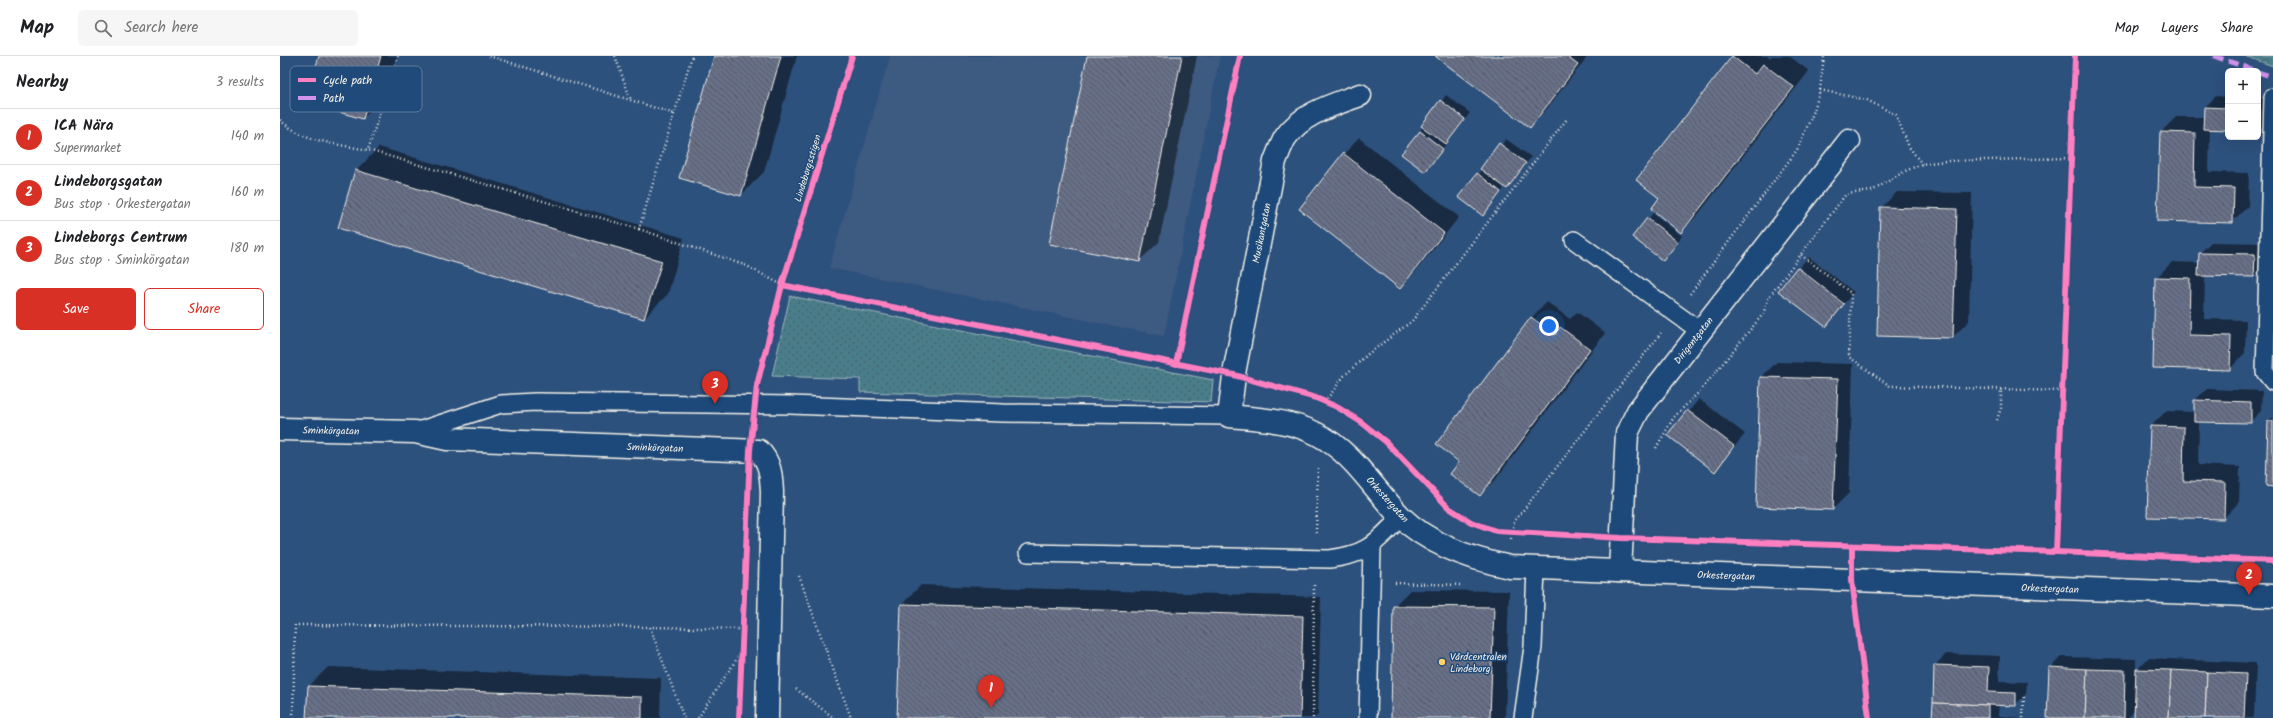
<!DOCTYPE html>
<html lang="en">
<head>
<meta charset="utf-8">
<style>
	:root { --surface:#fff; --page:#f6f6f6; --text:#202124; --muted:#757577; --line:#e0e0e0; --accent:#d93025 }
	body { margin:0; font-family:Kalam,sans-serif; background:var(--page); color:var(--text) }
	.controls { position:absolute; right:12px; top:12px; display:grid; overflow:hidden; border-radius:6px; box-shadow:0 4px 16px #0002 }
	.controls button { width:36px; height:36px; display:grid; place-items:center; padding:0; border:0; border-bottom:1px solid var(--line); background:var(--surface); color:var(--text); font:20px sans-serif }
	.you { position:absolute; left:1269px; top:270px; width:14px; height:14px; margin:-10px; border:3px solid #fff; border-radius:50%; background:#1a73e8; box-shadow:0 0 0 6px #1a73e833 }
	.badge { display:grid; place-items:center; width:26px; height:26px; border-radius:50%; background:var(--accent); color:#fff; font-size:13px; font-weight:700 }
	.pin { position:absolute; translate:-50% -33px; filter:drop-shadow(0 1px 2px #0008) }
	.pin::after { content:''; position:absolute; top:21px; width:14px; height:12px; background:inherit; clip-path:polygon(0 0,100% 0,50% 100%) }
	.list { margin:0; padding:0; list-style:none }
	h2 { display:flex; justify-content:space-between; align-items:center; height:52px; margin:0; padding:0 16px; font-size:17px }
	h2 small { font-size:13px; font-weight:400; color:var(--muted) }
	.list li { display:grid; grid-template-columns:26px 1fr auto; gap:12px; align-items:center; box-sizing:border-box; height:56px; padding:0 16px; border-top:1px solid var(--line) }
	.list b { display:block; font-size:15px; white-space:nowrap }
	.list p { margin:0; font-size:13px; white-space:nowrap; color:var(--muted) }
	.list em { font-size:13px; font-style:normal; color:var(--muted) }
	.actions { display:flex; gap:8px; padding:12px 16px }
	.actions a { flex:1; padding:9px 0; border:1px solid var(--accent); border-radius:6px; text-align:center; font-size:14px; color:var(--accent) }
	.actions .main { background:var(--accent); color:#fff }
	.icon { flex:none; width:22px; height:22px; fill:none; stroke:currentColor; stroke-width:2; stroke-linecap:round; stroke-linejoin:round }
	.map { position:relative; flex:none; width:1993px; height:662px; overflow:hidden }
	header { display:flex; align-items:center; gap:24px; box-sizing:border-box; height:56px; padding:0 20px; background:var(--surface); border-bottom:1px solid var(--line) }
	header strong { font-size:19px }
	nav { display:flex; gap:22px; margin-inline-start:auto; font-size:14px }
	.search { width:280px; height:36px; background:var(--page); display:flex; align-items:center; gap:10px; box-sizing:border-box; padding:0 14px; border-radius:6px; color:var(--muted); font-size:15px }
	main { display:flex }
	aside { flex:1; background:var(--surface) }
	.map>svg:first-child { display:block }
</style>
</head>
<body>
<header>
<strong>Map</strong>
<div class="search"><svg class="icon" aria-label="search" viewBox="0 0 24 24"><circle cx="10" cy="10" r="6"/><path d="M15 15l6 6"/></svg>Search here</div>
<nav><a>Map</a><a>Layers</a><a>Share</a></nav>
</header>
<main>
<aside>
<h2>Nearby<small>3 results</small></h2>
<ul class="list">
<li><span class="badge">1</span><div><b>ICA Nära</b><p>Supermarket</p></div><em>140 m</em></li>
<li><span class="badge">2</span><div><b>Lindeborgsgatan</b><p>Bus stop · Orkestergatan</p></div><em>160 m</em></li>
<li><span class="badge">3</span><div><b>Lindeborgs Centrum</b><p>Bus stop · Sminkörgatan</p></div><em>180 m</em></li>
</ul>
<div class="actions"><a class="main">Save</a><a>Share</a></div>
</aside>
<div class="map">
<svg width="1993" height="662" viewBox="0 0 1993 662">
	<defs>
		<pattern id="grass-dots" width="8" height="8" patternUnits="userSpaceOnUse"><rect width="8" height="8" fill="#4a7d8a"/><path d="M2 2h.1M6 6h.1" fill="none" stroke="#4a656b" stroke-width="1.8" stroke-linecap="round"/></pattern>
		<pattern id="park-crowns" width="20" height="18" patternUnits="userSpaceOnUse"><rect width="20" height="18" fill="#4a7d8a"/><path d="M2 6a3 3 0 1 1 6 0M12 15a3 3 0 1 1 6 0" fill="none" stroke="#4a656b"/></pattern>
		<pattern id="building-back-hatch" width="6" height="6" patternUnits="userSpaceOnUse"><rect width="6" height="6" fill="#676f89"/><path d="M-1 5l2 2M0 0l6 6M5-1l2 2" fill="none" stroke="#565a64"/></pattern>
	</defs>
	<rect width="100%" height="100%" fill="#2d517d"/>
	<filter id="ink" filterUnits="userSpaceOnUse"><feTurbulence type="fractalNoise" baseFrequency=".025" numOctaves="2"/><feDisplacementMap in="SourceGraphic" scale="8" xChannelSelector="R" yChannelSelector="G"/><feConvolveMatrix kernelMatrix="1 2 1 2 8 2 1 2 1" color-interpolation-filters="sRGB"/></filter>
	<g filter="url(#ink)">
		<path fill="#3e5a81" d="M610,0H940L884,280L549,212Z"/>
		<path fill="url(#grass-dots)" stroke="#9fb7b9" d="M510,240L933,324L931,346L580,336V323L492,320Z"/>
		<path fill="url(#park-crowns)" stroke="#9fb7b9" d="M1965,0H1993V10Z"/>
		<g fill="#0007">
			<path d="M40,0H117L106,39L83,62Z"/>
			<path d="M435,0H517L484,116L461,139Z"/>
			<path d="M809,0H917L879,186L859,205Z"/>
			<path d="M1156,0H1308L1265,55L1250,71Z"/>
			<path d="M1453,0H1488L1490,2L1492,0H1509L1529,15L1417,160L1401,176L1381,142L1357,124Z"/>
			<path d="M1166,39L1190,57L1150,109L1140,75Z"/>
			<path d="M1936,40L1948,41V73L1930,72L1929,116L1969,117L1968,150L1952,166L1878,164L1881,76L1896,61H1924L1925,51Z"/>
			<path d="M1978,43H1991L1989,64L1978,75Z"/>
			<path d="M1079,82L1179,161L1135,216L1120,232L1020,153L1064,98Z"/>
			<path d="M1226,83L1251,101L1232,126L1225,131L1203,159L1198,118Z"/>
			<path d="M99,91L404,182L388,238L364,262L76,115Z"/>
			<path d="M1617,136L1692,137L1689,265L1673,281L1601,152Z"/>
			<path d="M1373,157L1402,180L1383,204L1368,163Z"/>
			<path d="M1931,186L1985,187V209L1974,220L1925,219L1924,263L1966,264L1965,297L1950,313L1874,311L1876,222L1892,206L1920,207V197Z"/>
			<path d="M1529,201L1574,236L1545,270L1518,212Z"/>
			<path d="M1267,246L1290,263L1297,256L1325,277L1216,423L1200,439L1252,261Z"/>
			<path d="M1497,306L1573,308L1569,437L1553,453L1481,321Z"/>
			<path d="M1927,333L1982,335L1981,355L1970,366L1919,365L1918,409L1960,411L1959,446L1944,462L1868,460L1871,370L1886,355L1915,356V344Z"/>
			<path d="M1419,343L1465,378L1435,414L1389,379Z"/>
			<path d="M1993,361V430L1989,365Z"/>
			<path d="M641,529L1041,541L1038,659L1035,662H618L622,548Z"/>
			<path d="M1130,534L1229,535L1225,662H1112L1114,550Z"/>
			<path d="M1666,598L1720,600L1719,625L1747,626L1746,638L1735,649L1719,648L1718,660L1744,662H1653L1655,609Z"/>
			<path d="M1781,601L1856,603V615L1868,602L1976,607L1974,660L1972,662H1855V654L1848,662H1768L1770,612Z"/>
			<path d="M48,611L381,622L380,662H27L29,630Z"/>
		</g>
		<g fill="url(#building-back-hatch)" stroke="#f4f1e8">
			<path d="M39,0H101L83,63L25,46Z"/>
			<path d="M434,0H501L461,140L399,122Z"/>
			<path d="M807,0H902L860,206L769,188Z"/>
			<path d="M1155,0H1286L1298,9L1250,72Z"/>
			<path d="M1452,0L1475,18L1483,8L1514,31L1401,177L1371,153L1379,142L1356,124Z"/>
			<path d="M1160,44L1185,63L1166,88L1141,70Z"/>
			<path d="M1924,51L1948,52V74L1923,73Z"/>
			<path d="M1978,54H1980L1979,76H1978Z"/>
			<path d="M1140,75L1163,93L1145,116L1121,98Z"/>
			<path d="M1880,76L1915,77L1914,131L1954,132L1953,167L1877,165Z"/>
			<path d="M1219,87L1246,107L1227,133L1200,113Z"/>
			<path d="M1063,97L1164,177L1120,233L1019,153Z"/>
			<path d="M75,114L382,205L364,263L58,172Z"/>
			<path d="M1197,117L1221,136L1203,160L1178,141Z"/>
			<path d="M1600,151L1677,153L1673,282L1597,280Z"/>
			<path d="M1367,162L1398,186L1383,205L1352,181Z"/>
			<path d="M1919,197L1975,198L1974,221L1918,220Z"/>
			<path d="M1517,211L1564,248L1546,271L1498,235Z"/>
			<path d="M1875,221L1910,222L1909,279L1951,280L1950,314L1873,312Z"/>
			<path d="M1251,261L1275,279L1280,271L1310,293L1200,440L1170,418L1179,406L1156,388Z"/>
			<path d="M1480,321L1558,323L1553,454L1476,451Z"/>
			<path d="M1914,344L1971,346V367L1914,366Z"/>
			<path d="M1407,354L1454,390L1435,416L1387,379Z"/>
			<path d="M1988,365H1993V431L1986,430Z"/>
			<path d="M1870,370L1904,371L1903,425L1945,426L1944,463L1867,461Z"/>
			<path d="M621,548L1023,560L1020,662H617Z"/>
			<path d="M1113,550L1214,551L1210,662H1111Z"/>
			<path d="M1654,609L1709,611L1708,636L1736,637V650L1653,647Z"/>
			<path d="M1769,611L1807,613L1805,662H1767Z"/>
			<path d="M1807,613L1845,614L1844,662H1805Z"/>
			<path d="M1856,613L1891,614L1889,662H1854Z"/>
			<path d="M1891,614L1927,616L1925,662H1889Z"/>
			<path d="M1927,616L1966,618L1964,662H1925Z"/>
			<path d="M28,630L362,641V662H26Z"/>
			<path d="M1653,647L1708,649V662H1652Z"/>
		</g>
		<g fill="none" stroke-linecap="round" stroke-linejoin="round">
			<g stroke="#f4f1e8" stroke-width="20">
				<g id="service">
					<path d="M1993,41L1985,316L1993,326"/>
					<path d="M1294,184L1420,275"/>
					<path d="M135,376L221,348L255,346L510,349L723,357L949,360"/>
					<path d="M748,497L1050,503C1089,498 1095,487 1121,461"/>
					<path d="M1088,662L1092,491"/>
					<path d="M1243,662L1253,591L1256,512"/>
				</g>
			</g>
			<g stroke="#f4f1e8" stroke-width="25">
				<g id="minor">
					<path d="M1080,39C1053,49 1022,57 1005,82C1001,89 998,98 995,105L955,312L949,360C979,363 1010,364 1037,378C1074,397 1093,433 1121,461C1149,488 1191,503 1230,511L1993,540"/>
					<path d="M0,373L135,376L167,383L479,395C491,407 491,421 492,436L487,662"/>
					<path d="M1340,515L1347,377L1358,355L1569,85"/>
				</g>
			</g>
			<g stroke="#f4f1e8" stroke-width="2.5" stroke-dasharray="1 3" stroke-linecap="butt">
				<path d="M118,0L88,94L359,173L412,0"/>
				<path d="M209,0L395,58"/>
				<path d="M335,0L351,44"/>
				<path d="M1540,34L1587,44L1616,59L1629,91L1642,108"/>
				<path d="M0,64C24,86 57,88 88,94"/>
				<path d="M359,173L467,210L502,229"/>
				<path d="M1521,199L1571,237L1569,301L1610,330L1782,335"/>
				<path d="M1410,238L1517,94L1534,55L1540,34L1544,0"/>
				<path d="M1045,346L1064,320L1088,298L1132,265L1287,63"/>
				<path d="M1717,364L1721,352V333"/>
				<path d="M1376,392L1394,361L1422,333L1483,258L1489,241L1566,138L1592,135L1625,115L1642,108L1665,105L1791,102"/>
				<path d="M1036,477L1038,412"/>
				<path d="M1231,483L1234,466L1381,277"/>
				<path d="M519,520L571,662"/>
				<path d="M1115,527L1182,529"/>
				<path d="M516,633L554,662"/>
				<path d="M13,662L15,569L370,571"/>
				<path d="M404,662L370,571L462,573"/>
				<path d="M418,662L460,598"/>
				<path d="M1033,662L1034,528"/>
				<path d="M1743,662L1744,640"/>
			</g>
			<use href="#service" stroke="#1f4a7a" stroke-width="17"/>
			<use href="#minor" stroke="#1f4a7a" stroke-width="22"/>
			<g stroke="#d193ec" stroke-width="5" stroke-dasharray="10 5" stroke-linecap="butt">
				<path d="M1934,0L1976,15"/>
				<path d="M1978,16L1993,21"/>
			</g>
			<g stroke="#1f4a7a" stroke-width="8">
				<g id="cycleway">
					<path d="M1795,0L1776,496L1993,505"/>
					<path d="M502,229L954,319L1036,342L1057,351L1081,366L1106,386L1169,452L1191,466L1216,475L1341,482L1776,496"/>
					<path d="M896,308L960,0"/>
					<path d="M1572,490V524L1589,662"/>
					<path d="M459,662L470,394L477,329L502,229L572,0"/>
				</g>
			</g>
			<use href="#cycleway" stroke="#ff80c0" stroke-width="6"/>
		</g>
	</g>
	<circle fill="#ffd166" stroke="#1f4a7a" stroke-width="1.5" cx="1162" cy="606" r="4"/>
	<g text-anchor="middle" stroke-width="3" stroke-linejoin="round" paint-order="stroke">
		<g font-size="10" fill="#f4f1e8" stroke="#1f4a7a">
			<text transform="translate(527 112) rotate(-73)" y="4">Lindeborgsstigen</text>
			<text transform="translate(981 177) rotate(-79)" y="4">Musikantgatan</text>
			<text transform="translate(1413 284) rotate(-52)" y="4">Dirigentgatan</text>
			<text transform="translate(51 374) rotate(1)" y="4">Sminkörgatan</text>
			<text transform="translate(375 391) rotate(2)" y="4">Sminkörgatan</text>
			<text transform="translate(1108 443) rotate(48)" y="4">Orkestergatan</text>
			<text transform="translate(1446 519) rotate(2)" y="4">Orkestergatan</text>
			<text transform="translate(1770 532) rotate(2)" y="4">Orkestergatan</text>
		</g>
		<g font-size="10" fill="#f4f1e8" stroke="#1f4a7a" text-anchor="start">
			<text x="1170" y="604">Vårdcentralen<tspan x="1170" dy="12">Lindeborg</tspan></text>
		</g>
	</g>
	<rect x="10" y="10" width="132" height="46" rx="6" fill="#1f4a7a" stroke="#5f7c9b" stroke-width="1"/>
	<rect x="18" y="22" width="18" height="4" fill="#ff80c0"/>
	<rect x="18" y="40" width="18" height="4" fill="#d193ec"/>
	<g font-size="11" fill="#f4f1e8">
		<text x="43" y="28">Cycle path</text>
		<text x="43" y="46">Path</text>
	</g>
</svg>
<div class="controls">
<button>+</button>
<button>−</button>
</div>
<div class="you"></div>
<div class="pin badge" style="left:711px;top:652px">1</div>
<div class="pin badge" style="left:1969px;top:539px">2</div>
<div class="pin badge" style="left:435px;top:348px">3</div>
</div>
</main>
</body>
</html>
